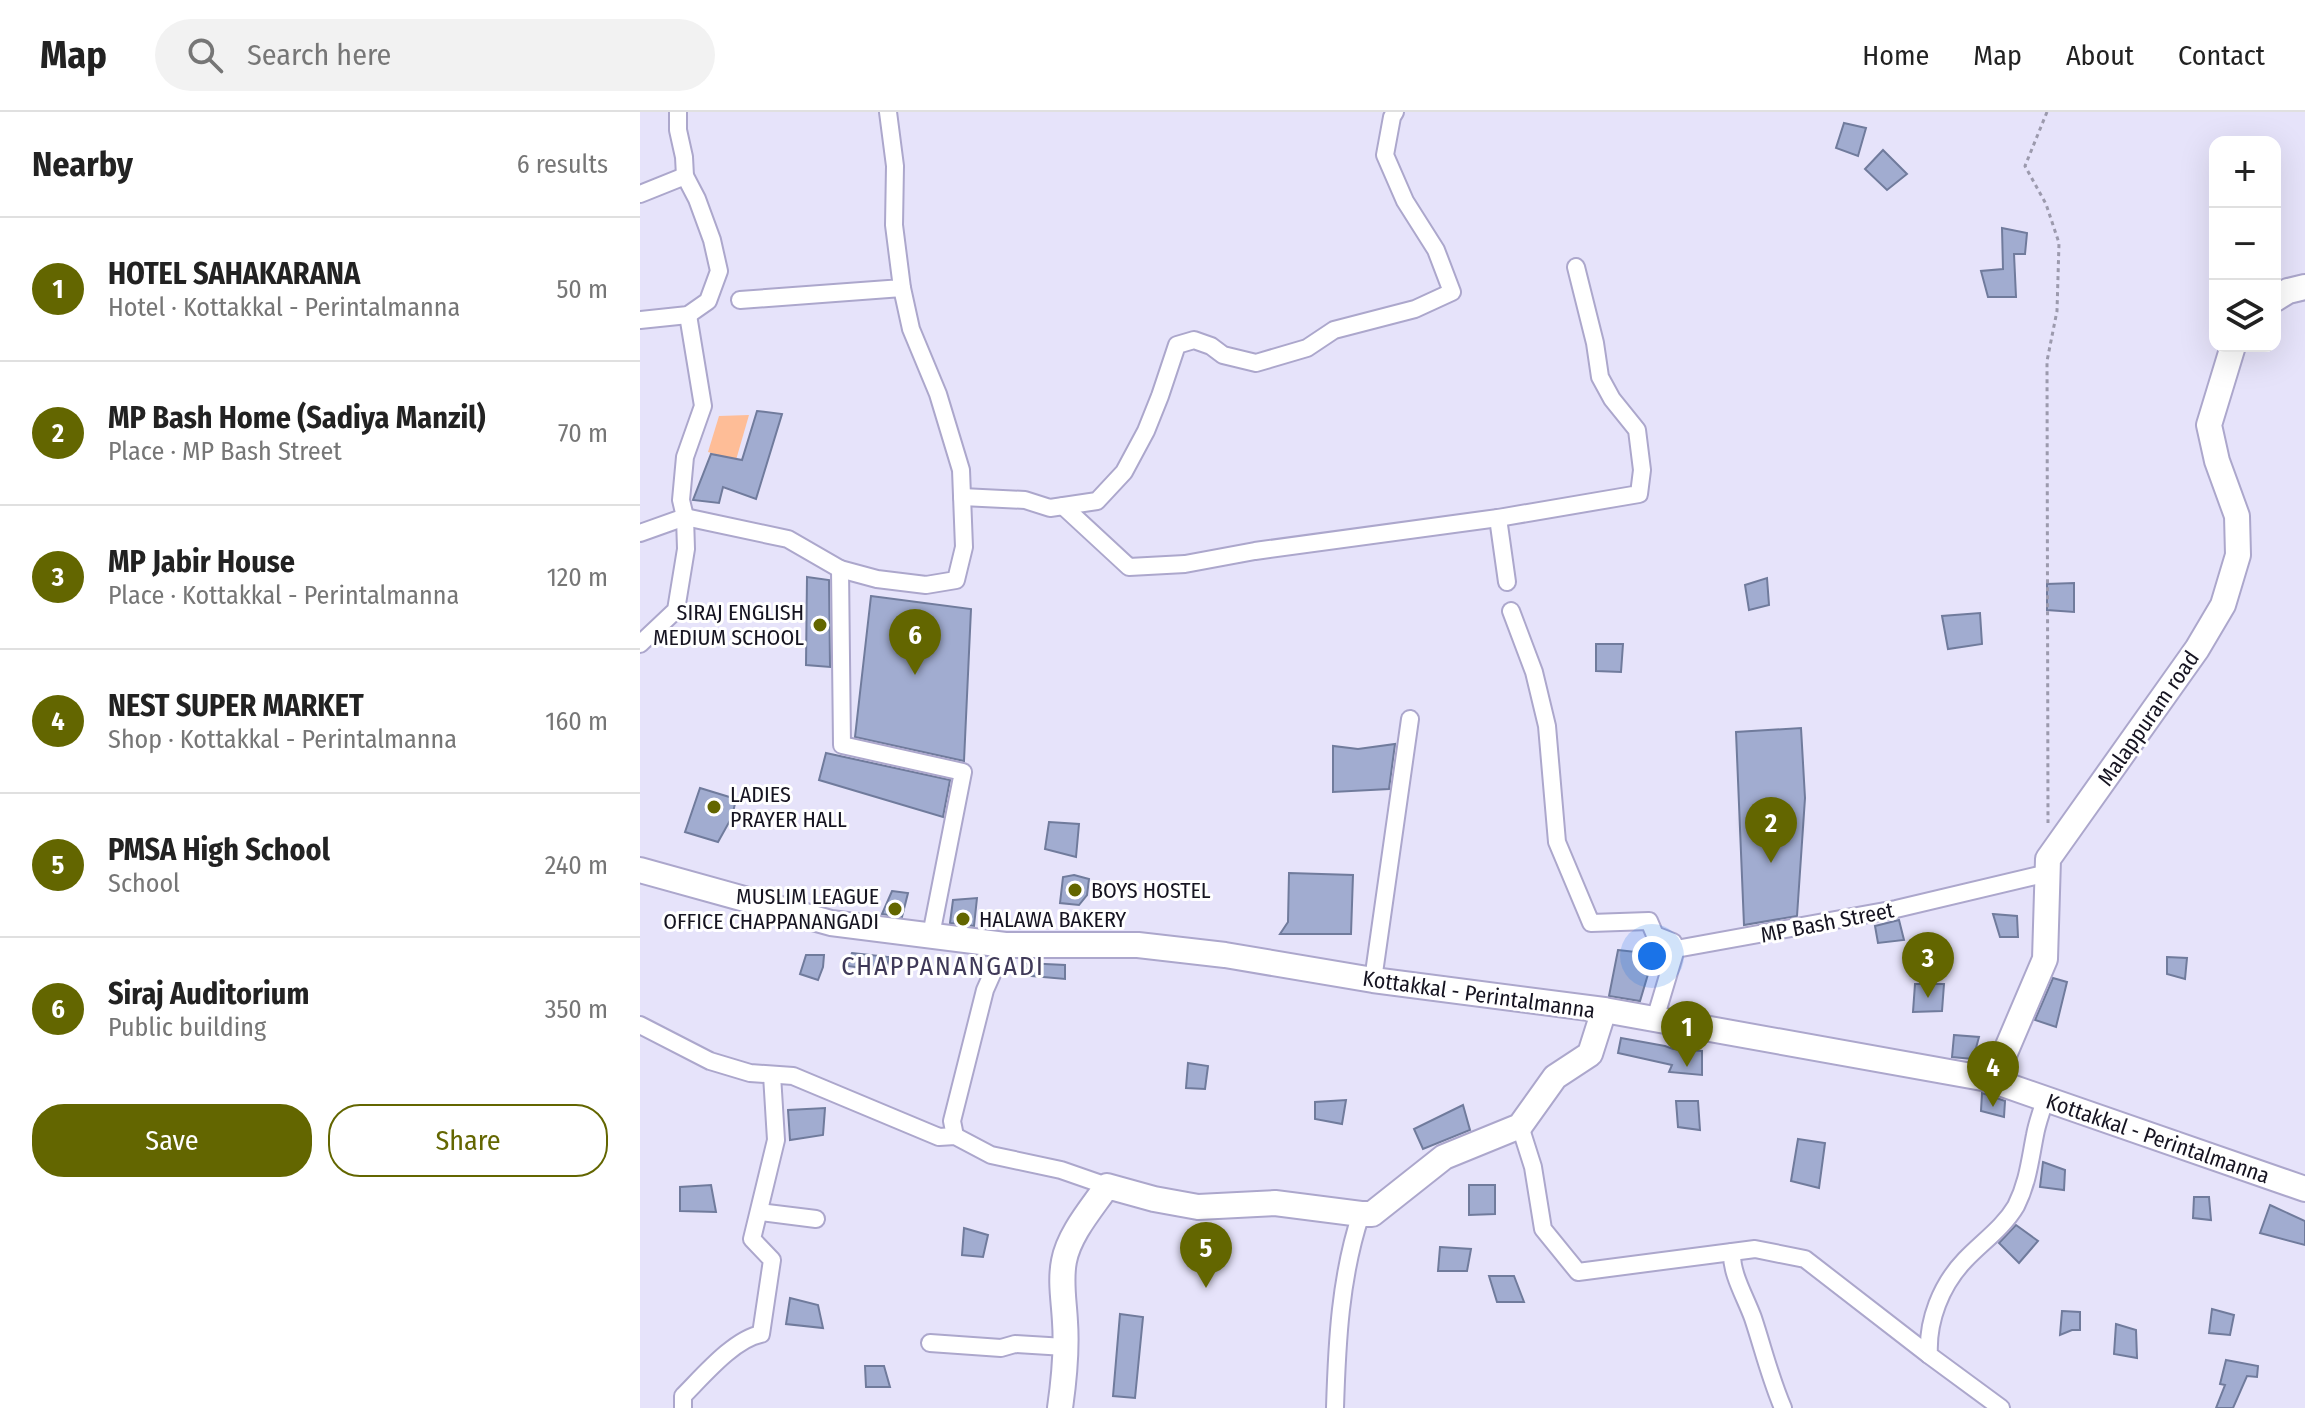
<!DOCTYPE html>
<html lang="en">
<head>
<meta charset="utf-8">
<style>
	:root { --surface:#fff; --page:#f2f2f2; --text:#222; --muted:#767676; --line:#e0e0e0; --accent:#636600 }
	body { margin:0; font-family:"Fira Sans Condensed",sans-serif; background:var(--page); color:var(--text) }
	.controls { position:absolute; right:24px; top:24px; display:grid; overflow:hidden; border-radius:16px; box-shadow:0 8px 32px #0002 }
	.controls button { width:72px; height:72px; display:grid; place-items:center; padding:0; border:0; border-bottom:2px solid var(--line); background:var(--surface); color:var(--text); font:40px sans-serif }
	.you { position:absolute; left:1012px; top:844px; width:28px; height:28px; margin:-20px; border:6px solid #fff; border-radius:50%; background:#1a73e8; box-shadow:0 0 0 12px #1a73e833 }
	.badge { display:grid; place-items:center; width:52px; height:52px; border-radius:50%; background:var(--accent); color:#fff; font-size:26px; font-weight:700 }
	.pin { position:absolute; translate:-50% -66px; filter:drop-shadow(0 2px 4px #0008) }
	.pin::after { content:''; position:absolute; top:42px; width:28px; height:24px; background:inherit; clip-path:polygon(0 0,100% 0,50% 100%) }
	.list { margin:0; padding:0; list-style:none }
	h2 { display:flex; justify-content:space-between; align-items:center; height:104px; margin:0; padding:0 32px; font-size:34px }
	h2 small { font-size:26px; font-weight:400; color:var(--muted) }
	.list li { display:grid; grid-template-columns:52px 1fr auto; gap:24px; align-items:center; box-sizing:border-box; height:144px; padding:0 32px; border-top:2px solid var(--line) }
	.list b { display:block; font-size:30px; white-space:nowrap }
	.list p { margin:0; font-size:26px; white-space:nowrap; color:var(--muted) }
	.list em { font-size:26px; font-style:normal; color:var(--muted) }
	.actions { display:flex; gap:16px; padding:24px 32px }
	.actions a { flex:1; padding:18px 0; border:2px solid var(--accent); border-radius:32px; text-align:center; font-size:28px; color:var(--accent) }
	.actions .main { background:var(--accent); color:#fff }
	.icon { flex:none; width:44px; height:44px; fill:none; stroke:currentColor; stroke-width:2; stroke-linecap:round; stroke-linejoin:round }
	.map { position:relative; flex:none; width:1665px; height:1296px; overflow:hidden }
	header { display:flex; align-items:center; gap:48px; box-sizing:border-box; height:112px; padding:0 40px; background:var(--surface); border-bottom:2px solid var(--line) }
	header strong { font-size:38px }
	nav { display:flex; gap:44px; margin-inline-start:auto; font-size:28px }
	.search { width:560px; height:72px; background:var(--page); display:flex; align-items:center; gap:20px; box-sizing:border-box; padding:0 28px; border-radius:44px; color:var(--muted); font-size:30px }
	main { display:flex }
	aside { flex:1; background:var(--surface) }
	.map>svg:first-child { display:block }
</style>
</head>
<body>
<header>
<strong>Map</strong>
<div class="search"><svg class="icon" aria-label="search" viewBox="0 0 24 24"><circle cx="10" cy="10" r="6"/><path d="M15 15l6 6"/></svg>Search here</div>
<nav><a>Home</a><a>Map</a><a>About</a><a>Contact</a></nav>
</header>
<main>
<aside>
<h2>Nearby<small>6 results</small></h2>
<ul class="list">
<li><span class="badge">1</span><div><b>HOTEL SAHAKARANA</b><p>Hotel · Kottakkal - Perintalmanna</p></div><em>50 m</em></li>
<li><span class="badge">2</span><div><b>MP Bash Home (Sadiya Manzil)</b><p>Place · MP Bash Street</p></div><em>70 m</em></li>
<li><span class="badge">3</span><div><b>MP Jabir House</b><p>Place · Kottakkal - Perintalmanna</p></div><em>120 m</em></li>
<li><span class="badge">4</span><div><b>NEST SUPER MARKET</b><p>Shop · Kottakkal - Perintalmanna</p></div><em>160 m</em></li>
<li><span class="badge">5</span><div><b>PMSA High School</b><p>School</p></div><em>240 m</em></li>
<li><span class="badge">6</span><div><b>Siraj Auditorium</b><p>Public building</p></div><em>350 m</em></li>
</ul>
<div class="actions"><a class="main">Save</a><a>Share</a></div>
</aside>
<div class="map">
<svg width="1665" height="1296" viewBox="0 0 1665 1296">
	<rect width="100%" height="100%" fill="#e6e3fa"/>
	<path fill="#febd97" d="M109,303L96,348L68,340L79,304Z"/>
	<g fill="#a1acd0" stroke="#707b9c" stroke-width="2">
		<path d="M1204,11L1226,16L1218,44L1196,36Z"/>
		<path d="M1243,38L1267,62L1247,78L1225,57Z"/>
		<path d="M1362,116L1387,121L1385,142H1374L1376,185H1348L1341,159L1363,157Z"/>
		<path d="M117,299L142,302L116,387L83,375L79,391L53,388L71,342L102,348Z"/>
		<path d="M167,465L189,468L190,555L166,553Z"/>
		<path d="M1127,466L1129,493L1109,498L1105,473Z"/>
		<path d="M1434,471V500L1407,498V472Z"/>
		<path d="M231,484L331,497L324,649L215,625Z"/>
		<path d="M1340,501L1342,532L1308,537L1302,504Z"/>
		<path d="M956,532H983L981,560L956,559Z"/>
		<path d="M1161,616L1165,686L1157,804L1104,813L1096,620Z"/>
		<path d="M755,632L749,677L693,680V634L718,637Z"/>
		<path d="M186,641L310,668L303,705L179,668Z"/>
		<path d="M60,676L96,687L92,705L78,730L45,720Z"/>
		<path d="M409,710L439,712L436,745L405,737Z"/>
		<path d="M649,761L713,763L711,822H640L648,810Z"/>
		<path d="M434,763L449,767L447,783L439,793L420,791L423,765Z"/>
		<path d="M252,779L268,781L262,805L242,802Z"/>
		<path d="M337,786L334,814L310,811L313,788Z"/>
		<path d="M1353,802L1377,804L1378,825H1360Z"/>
		<path d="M1259,808L1264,828L1238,831L1235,814Z"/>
		<path d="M978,838L1014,842L1000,889L969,884Z"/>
		<path d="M212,841L249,845L246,859L207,854Z"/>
		<path d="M166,843H184L183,855L178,868L160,862Z"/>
		<path d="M1527,845L1547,846L1545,867L1527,862Z"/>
		<path d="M384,851L425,853V867L381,863Z"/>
		<path d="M1413,866L1427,870L1416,915L1395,908Z"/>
		<path d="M1275,872H1304L1302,899L1273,900Z"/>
		<path d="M1314,923L1339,925L1333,947L1312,945Z"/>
		<path d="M981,926L1025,934L1033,937L1062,939V963L1029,960L1032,953L978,941Z"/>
		<path d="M548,951L568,954L565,977L546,976Z"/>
		<path d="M1342,981L1365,989L1364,1005L1341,999Z"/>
		<path d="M706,988L702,1012L675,1007V990Z"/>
		<path d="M1036,989H1058L1060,1018L1038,1015Z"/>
		<path d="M823,993L830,1018L783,1037L774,1017Z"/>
		<path d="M185,996L183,1023L150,1028L148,998Z"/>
		<path d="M1158,1027L1185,1031L1179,1076L1151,1069Z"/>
		<path d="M1403,1050L1425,1058L1424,1078L1400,1075Z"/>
		<path d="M71,1073L76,1100L40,1099V1075Z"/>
		<path d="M829,1073H855V1102L829,1103Z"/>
		<path d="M1554,1085H1569L1571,1108L1553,1106Z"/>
		<path d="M1630,1093L1665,1109V1133L1620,1121Z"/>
		<path d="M1376,1113L1398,1129L1379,1151L1359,1131Z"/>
		<path d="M324,1116L348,1123L343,1145L322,1143Z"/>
		<path d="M800,1135L831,1137L827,1159H798Z"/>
		<path d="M849,1164H874L884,1190H857Z"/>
		<path d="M150,1186L178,1193L183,1216L146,1212Z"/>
		<path d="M1572,1197L1594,1203L1590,1223L1569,1221Z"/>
		<path d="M1422,1199L1440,1200V1218H1432L1420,1223Z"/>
		<path d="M480,1202L503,1205L495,1286L473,1284Z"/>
		<path d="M1476,1212L1496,1218L1497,1246L1474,1242Z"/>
		<path d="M1586,1248L1618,1254L1617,1265L1607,1264L1593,1296H1576L1585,1273L1580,1272Z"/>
		<path d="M225,1254H244L250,1275H226Z"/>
	</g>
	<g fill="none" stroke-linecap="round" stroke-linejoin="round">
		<g stroke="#aca7cc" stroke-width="20">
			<g id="street">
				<path d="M0,82L45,64"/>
				<path d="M100,188L262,176L254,113L255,54L248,0"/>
				<path d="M0,208L48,203L68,189L79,159L72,128L57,87L45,64L44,45L38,18V0"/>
				<path d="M322,385L385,388L410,396L457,389L484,360L506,319L520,284L537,233L554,228L571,234L583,243L616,251L667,236L694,218L775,197L812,180L796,138L765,89L745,43L752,5L755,0"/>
				<path d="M423,394L489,455L545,452L615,439L858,406L999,382L1002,358L997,318L972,287L960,265L955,231L936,155"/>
				<path d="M858,406L867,470"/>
				<path d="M0,421L45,405L148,427L200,457L202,633L323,660L291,823"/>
				<path d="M200,457L237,467L286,473L316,468L324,435L321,358L298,282L271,217L262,176"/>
				<path d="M871,499L894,560L907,614L917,730L951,811L1009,809L1015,823L1033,830L1036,837"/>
				<path d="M0,532L36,498L46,437L45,405L41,388L45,345L63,294L48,203"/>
				<path d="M733,868L770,607"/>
				<path d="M1015,907L1036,837L1256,797L1408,761"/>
				<path d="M0,913L70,949L110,961L153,964L299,1025L315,1024L351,1043L421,1058L467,1074"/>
				<path d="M880,1014L893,1055L903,1117L938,1160L1115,1137L1165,1147L1289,1243"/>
				<path d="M315,1024L312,1009L345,878L365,833"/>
				<path d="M120,1100L176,1107"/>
				<path d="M1092,1140C1091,1162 1105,1184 1113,1206C1123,1236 1130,1266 1143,1296"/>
				<path d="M290,1231L361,1236L375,1232L425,1235"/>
				<path d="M43,1296V1284C63,1264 94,1227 121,1222L132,1148L112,1127L136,1028L132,963"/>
				<path d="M695,1296C697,1231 700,1165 721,1102"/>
				<path d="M1361,1296L1289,1243C1287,1209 1301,1173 1325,1148C1342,1130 1363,1116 1376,1094C1388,1070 1390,1048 1395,1023C1397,1011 1402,999 1405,987"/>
			</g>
		</g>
		<g stroke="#aca7cc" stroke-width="28">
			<g id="secondary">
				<path d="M1635,187L1648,179L1665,175"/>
				<path d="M0,758L191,811L365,833H498L585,843L733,868L964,898L1348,967L1665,1077"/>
				<path d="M1353,969L1405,847L1408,747L1557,537L1583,493L1598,443L1597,404L1577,349L1569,313L1593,234"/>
				<path d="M420,1296C424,1268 427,1239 425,1210C424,1189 420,1169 424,1149C429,1122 452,1096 467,1074L514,1087L558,1095L635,1091L721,1102H732L804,1045L880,1014L915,965L950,942L964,898"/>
			</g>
		</g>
		<path stroke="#9c9aad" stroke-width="3" stroke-dasharray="4 4" stroke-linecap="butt" d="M1407,0L1385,54L1406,92L1419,131L1417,199L1407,249L1408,711"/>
		<use href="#street" stroke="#fff" stroke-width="16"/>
		<use href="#secondary" stroke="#fff" stroke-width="24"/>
	</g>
	<g fill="#636600" stroke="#fff" stroke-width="3">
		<circle cx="180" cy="513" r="8"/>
		<circle cx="74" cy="695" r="8"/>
		<circle cx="435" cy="778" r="8"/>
		<circle cx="255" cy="797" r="8"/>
		<circle cx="323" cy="807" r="8"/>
	</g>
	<g text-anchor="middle" stroke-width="6" stroke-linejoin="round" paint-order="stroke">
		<g font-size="22" fill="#161421" stroke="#fff" text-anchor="start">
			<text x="164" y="508" text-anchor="end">SIRAJ ENGLISH<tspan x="164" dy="25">MEDIUM SCHOOL</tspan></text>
			<text x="90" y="690">LADIES<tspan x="90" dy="25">PRAYER HALL</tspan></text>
			<text x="451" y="786">BOYS HOSTEL</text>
			<text x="239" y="792" text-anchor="end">MUSLIM LEAGUE<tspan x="239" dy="25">OFFICE CHAPPANANGADI</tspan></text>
			<text x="339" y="815">HALAWA BAKERY</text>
		</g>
		<g font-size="22" fill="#161421" stroke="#fff">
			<text transform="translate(1508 606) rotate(-55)" y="8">Malappuram road</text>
			<text transform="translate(1187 810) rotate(-11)" y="8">MP Bash Street</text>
			<text transform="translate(839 882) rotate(8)" y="8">Kottakkal - Perintalmanna</text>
			<text transform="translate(1518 1026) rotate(19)" y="8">Kottakkal - Perintalmanna</text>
		</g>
		<g font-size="26" letter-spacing="2" fill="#3f3958" stroke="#fff">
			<text x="303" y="863">CHAPPANANGADI</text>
		</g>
	</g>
</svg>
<div class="controls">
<button>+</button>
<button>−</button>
<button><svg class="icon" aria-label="layers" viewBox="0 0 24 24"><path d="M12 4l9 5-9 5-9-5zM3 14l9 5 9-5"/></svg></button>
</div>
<div class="you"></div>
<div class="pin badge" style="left:1047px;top:955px">1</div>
<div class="pin badge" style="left:1131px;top:751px">2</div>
<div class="pin badge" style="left:1288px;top:886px">3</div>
<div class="pin badge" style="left:1353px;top:995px">4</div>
<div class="pin badge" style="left:566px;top:1176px">5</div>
<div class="pin badge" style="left:275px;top:563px">6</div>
</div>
</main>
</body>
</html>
